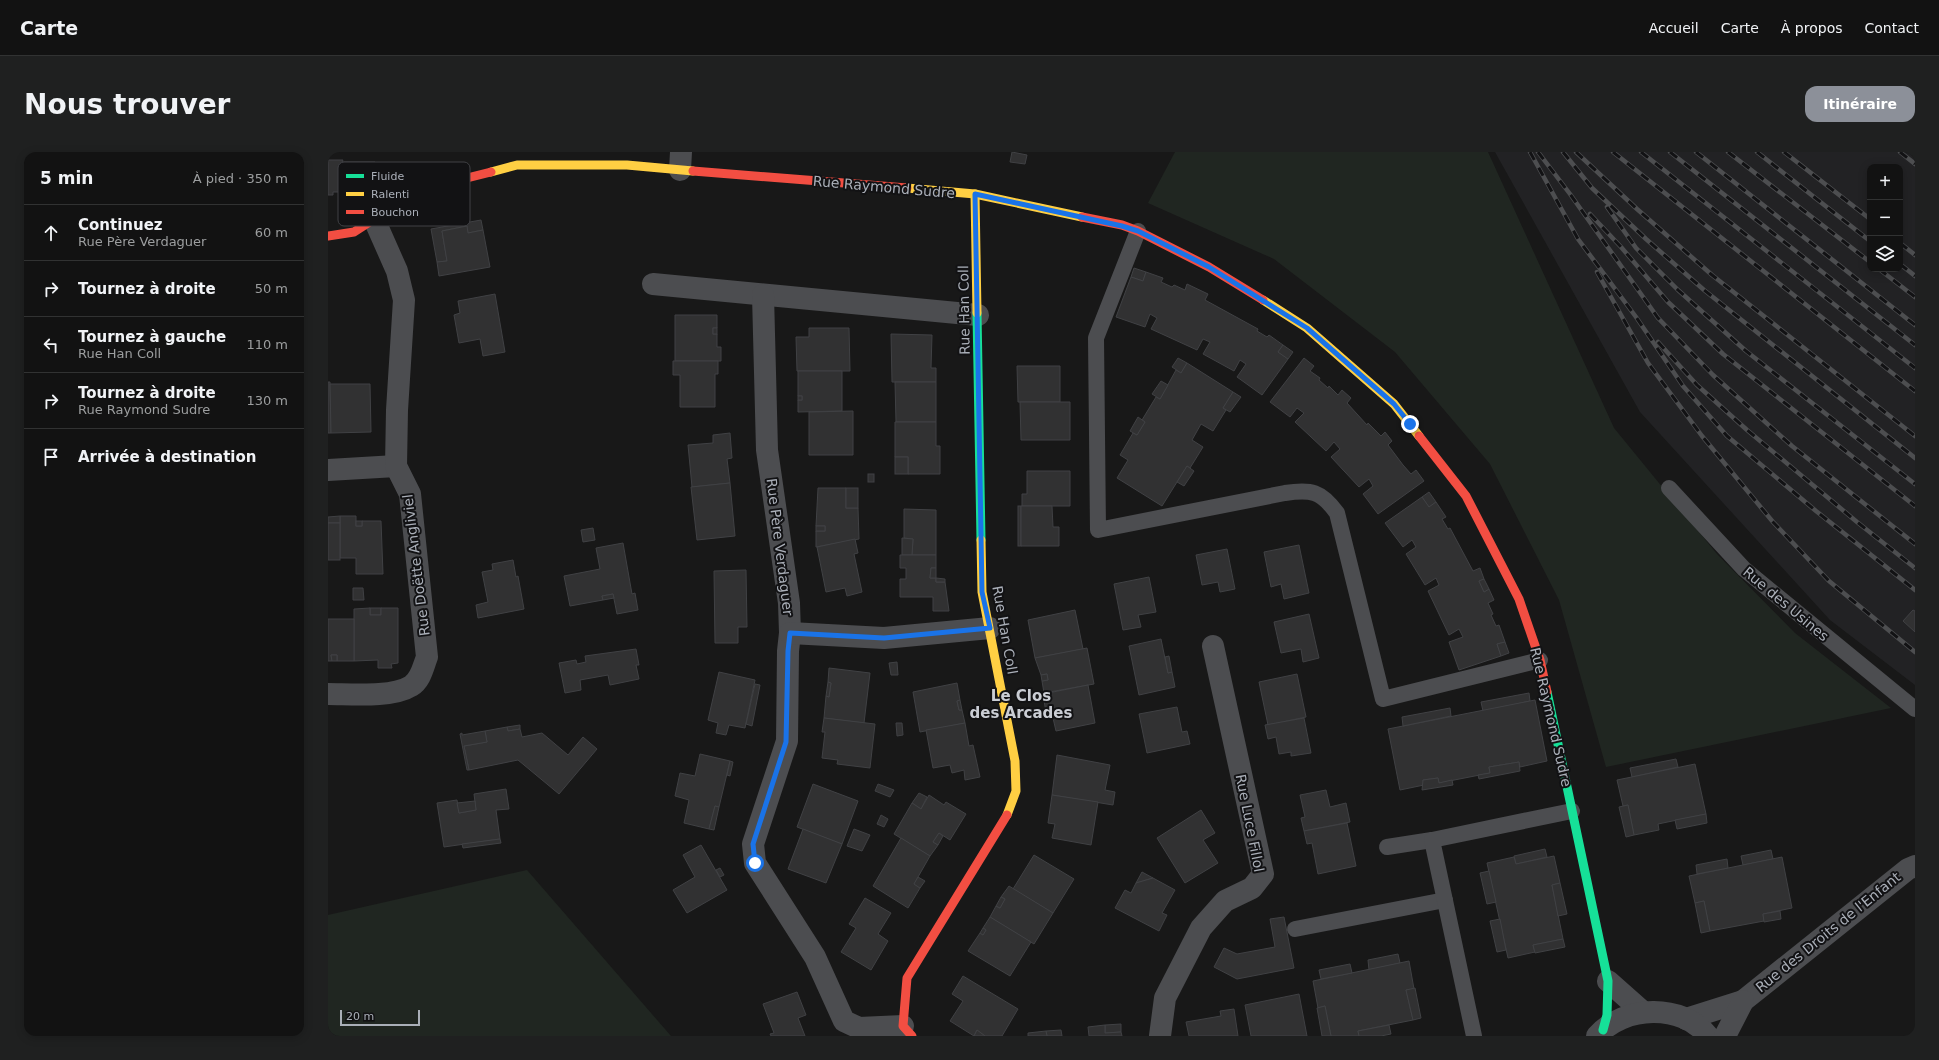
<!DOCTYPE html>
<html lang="fr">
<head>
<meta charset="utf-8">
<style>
	:root { --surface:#121212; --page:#1f2020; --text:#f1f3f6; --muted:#9c9e9f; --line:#313232; --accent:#8c9099 }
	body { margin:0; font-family:"DejaVu Sans",sans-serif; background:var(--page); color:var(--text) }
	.controls { position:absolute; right:12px; top:12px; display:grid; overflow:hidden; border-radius:8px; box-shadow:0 2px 10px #0003 }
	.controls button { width:36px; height:36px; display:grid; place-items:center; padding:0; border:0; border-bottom:1px solid var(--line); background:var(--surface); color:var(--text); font:20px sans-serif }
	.scale { position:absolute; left:12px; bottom:10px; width:80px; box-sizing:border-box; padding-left:4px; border:2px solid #aaafb8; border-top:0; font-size:11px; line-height:14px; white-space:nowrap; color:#aaafb8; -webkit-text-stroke:3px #121214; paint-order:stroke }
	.stop { position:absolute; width:12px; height:12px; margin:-9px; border:3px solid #1a73e8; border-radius:50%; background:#fff }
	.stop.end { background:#1a73e8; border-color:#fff; box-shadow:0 1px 4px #0008 }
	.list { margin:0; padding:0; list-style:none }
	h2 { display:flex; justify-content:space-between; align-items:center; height:52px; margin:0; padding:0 16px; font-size:17px }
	h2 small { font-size:13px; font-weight:400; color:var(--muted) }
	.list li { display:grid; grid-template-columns:26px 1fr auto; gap:12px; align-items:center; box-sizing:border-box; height:56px; padding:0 16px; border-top:1px solid var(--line) }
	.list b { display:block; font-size:15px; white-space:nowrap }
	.list p { margin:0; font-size:13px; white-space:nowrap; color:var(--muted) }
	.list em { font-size:13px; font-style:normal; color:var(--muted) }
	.icon { flex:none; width:22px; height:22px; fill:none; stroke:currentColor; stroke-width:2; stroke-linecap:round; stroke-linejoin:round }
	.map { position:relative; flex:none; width:1587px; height:884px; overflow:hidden; border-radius:12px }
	header { display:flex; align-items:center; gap:24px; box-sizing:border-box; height:56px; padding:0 20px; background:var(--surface); border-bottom:1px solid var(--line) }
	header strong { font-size:19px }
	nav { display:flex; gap:22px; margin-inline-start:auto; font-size:14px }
	.intro { display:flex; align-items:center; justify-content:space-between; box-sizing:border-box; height:96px; padding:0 24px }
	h1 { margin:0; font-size:28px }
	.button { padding:10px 18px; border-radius:12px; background:var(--accent); color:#fff; font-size:14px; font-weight:700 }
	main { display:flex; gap:24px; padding:0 24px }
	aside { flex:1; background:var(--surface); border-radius:12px; box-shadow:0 2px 10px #0003 }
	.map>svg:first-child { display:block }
</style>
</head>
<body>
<header>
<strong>Carte</strong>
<nav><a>Accueil</a><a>Carte</a><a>À propos</a><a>Contact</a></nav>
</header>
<div class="intro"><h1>Nous trouver</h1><a class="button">Itinéraire</a></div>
<main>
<aside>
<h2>5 min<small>À pied · 350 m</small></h2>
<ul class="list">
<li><svg class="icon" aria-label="ahead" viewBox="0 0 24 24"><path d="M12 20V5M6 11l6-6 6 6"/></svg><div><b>Continuez</b><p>Rue Père Verdaguer</p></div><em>60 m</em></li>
<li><svg class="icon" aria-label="right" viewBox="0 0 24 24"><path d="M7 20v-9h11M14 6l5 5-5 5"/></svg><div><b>Tournez à droite</b></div><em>50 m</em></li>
<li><svg class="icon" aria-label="left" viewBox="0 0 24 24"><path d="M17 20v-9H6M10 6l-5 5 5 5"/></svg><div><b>Tournez à gauche</b><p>Rue Han Coll</p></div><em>110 m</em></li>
<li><svg class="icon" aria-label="right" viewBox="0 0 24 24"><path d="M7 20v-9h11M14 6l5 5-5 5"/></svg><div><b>Tournez à droite</b><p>Rue Raymond Sudre</p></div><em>130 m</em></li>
<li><svg class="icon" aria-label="arrive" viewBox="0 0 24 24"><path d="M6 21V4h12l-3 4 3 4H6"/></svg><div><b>Arrivée à destination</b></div></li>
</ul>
</aside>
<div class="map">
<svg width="1587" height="884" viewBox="0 0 1587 884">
	<rect width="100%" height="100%" fill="#181818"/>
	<path fill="#222224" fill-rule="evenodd" d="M1167,0H1587V533L1502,468L1312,260ZM1542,15H1572V117H1542Z"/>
	<g fill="#202621">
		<path d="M847,0H1160L1286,276L1389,402L1467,481L1563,556L1278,615L1231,448L1162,312L1067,200L946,107L820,51Z"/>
		<path d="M199,718L343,884H0V763Z"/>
	</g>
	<g fill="#313132" stroke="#404144">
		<path d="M684,0L699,3L697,12L682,10Z"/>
		<path d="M0,8H15L14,10H47L48,29L29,40H5V43H0Z"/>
		<path d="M153,68L155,78L140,81L139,74L114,79L119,109L109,110L103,77Z"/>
		<path d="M139,74L140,81L155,78L162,115L111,124L109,110L119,109L114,79Z"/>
		<path d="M806,116L818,120L815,129L803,125Z"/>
		<path d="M818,120L835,126L833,130L844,135L846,133L857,138L859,132L880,142L877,148L930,177L929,179L939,185L941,183L955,193L950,200L960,207L934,243L909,225L918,212L912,208L906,219L875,202L882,190L875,187L869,198L823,177L829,166L822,162L817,175L788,165L803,125L815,129Z"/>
		<path d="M167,142L177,200L155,204L152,187L131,191L126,163L132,161L130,149Z"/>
		<path d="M347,163H389V176H385V182H389V195H393V209H347Z"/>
		<rect x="385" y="176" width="4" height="6"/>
		<path d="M481,176H521L522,219H469L468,185H481Z"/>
		<path d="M563,182L604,183L603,216H608V230H564Z"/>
		<path d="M955,193L965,200L960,207L950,200Z"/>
		<path d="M850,206L859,211L853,221L844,215Z"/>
		<path d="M976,206L986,214L982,219L992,226L991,228L1000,236L1001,234L1010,243L1014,238L1023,246L1019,251L1039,273L1040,271L1053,284L1057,280L1064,289L1060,293L1075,313L1083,322L1088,318L1096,329L1050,362L1035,342L1045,334L1041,327L1031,335L1003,305L1012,297L1006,290L998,299L967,270L976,261L969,256L962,265L942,250Z"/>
		<path d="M345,209H390V222H387V255H352V223H345Z"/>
		<path d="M859,211L905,240L895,256L898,258L885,279L873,272L864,288L875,295L862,316L859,314L834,354L789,326L800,308L792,303L805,281L809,283L817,270L814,268L828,245L832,247L848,218L853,221Z"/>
		<path d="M689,214H732V250H690Z"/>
		<path d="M470,219H514V259L470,260V248H474V244H470Z"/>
		<path d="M833,229L840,233L832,247L824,242Z"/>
		<path d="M0,230H2L3,281H0Z"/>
		<path d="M567,230H608V270H568Z"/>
		<path d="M2,232H42L43,280L3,281Z"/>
		<path d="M905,240L913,245L902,260L895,256Z"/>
		<rect x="470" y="244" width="4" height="4"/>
		<path d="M692,250H742V288H693Z"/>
		<path d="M525,259V303H481V260Z"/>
		<path d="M810,265L817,270L809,283L802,279Z"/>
		<path d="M567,270H608V294H612V322H580V305H567Z"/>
		<path d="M402,281L404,306L399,307L402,331L364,335L360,293L385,291V283Z"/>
		<rect x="567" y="305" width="13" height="17"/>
		<path d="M859,314L866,319L856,334L849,330Z"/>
		<path d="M699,319H742V354H694V342H699Z"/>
		<rect x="540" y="322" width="6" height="8"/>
		<path d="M402,331L407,384L369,388L363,335Z"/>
		<path d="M490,336H518V356H530L531,387L488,395V379H497V374H488Z"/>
		<rect x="518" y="336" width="12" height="20"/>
		<path d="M1101,340L1108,350L1101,355L1094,345Z"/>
		<path d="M1094,345L1101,355L1108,350L1118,365L1114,367L1120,377L1122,376L1145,419L1152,416L1156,427L1151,429L1156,440L1161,437L1166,448L1160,451L1165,462L1163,463L1168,474L1171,473L1177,490L1169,492L1173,504L1131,518L1121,490L1135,485L1131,477L1121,483L1100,439L1111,433L1108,426L1097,433L1078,402L1088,395L1084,388L1075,395L1057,371Z"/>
		<rect x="690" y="354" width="3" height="40"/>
		<path d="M693,354H724L725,375H731V394H693Z"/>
		<path d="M576,357L608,358V403H584L585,387L576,386Z"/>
		<path d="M12,364H28V374H34V369H53L55,422H28V406H12Z"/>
		<path d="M12,364V371H0V365Z"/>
		<rect x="28" y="369" width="6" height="5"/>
		<rect x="0" y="371" width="12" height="37"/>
		<rect x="488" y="374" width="9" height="5"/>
		<path d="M265,376L267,388L255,390L253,378Z"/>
		<path d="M574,386L585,387L584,403H574Z"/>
		<path d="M527,387L530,401L526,402L534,440L519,444L517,436L498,440L489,395Z"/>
		<path d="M295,391L304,442L307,441L310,458L289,462L285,442L274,444L275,448L242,454L236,424L272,417L268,396Z"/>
		<path d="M971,393L981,441L956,447L953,432L943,435L936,400Z"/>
		<path d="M899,397L907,437L892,440L890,430L874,433L868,403Z"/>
		<path d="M572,403H608V416H603L602,426H608V430H617L621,459H605V445H572V427H578V416H572Z"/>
		<path d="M185,408L188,425L190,424L196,457L150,466L148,453L160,450L154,420L165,418L164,412Z"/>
		<path d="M603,416H608V426H602Z"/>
		<path d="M418,418L419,475H410V491H387L386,419Z"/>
		<path d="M821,425L828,460L810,463L813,475L795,478L786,432Z"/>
		<path d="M608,426L617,427V430H608Z"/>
		<path d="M1156,427L1161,437L1156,440L1151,429Z"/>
		<path d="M25,436H35L36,448H25Z"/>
		<path d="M285,442L286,446L275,448L274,444Z"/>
		<rect x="42" y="456" width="11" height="7"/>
		<path d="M42,456V463H53V456H70V511L63,512L64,516H50V508L26,509V457Z"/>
		<path d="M747,458L755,497L707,506L700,468Z"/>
		<path d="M1585,458L1587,459V480L1575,469Z"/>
		<path d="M981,462L991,506L975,510L973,497L953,501L946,470Z"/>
		<path d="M0,467H26V509H9V503H3L4,509H0Z"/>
		<path d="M833,487L840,521L844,520L847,535L811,543L801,494Z"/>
		<path d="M1177,490L1181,501L1173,504L1169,492Z"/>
		<path d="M759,496L766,532L716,541L714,529L720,528L719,522L713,523L707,506Z"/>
		<path d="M308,497L311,513H308L311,527L282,533L280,523L252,528L253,538L237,541L231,511L248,508L249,512L258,510L257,504Z"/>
		<path d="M3,503H9V509H4Z"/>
		<path d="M841,504L844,520L840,521L837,505Z"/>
		<path d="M569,510L570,523H563L561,511Z"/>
		<path d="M501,516L542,521L536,571L496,566L498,544L501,545L503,531L500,530Z"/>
		<path d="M391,520L427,528L417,576L401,573L398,583L388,581L390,571L380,568Z"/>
		<path d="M719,522L720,528L714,529L713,523Z"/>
		<path d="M969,522L978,565L940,573L931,530Z"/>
		<path d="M500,530L503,531L501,545L498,544Z"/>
		<path d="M629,531L632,548L629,549L631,558H634L637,571L592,580L585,540Z"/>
		<path d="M427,532L432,533L424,574L418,572Z"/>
		<path d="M760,533L767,571L728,579L725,566L719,567L715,542Z"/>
		<path d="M1201,541L1202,549L1155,559L1153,550Z"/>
		<path d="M632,548L634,558H631L629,549Z"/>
		<path d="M1207,548L1219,609L1192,615L1191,610L1161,615L1162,621L1111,631L1110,626L1095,628L1096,633L1072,638L1060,577Z"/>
		<path d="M849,555L854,580L859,579L862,592L819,601L811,562Z"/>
		<path d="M1122,556L1123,564L1075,574L1074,565Z"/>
		<path d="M496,566L547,572L542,616L509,612L510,608L494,606L497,580H494Z"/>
		<path d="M976,566L983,601L963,604V600L951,602L948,585L940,587L937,573Z"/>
		<path d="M568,571H574L575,583L569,584Z"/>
		<path d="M637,571L641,594L645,593L652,625L637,628L636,618L624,621L622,613L605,616L598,578Z"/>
		<path d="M192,573V577L180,579L179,575Z"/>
		<path d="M179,575L180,579L192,577L194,585L214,581L240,603L255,585L269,597L231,642L190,608L141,618L136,594L159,590L157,579Z"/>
		<path d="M157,579L159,590L136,594L141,618H139L132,582L134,581V583Z"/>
		<path d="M372,602L402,609L391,655L387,654L381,677L356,671L361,648L347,644L352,621L367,624Z"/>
		<path d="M729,603L782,613L777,638L787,640L785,653L724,643Z"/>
		<path d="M1348,607L1350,615L1304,625L1302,616Z"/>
		<path d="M402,609L405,610L402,624L399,623Z"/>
		<path d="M1191,610L1192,619L1151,627L1150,623L1162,621L1161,615Z"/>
		<path d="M1367,612L1378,662L1330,672L1331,678L1306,683L1300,653L1295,654L1289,628Z"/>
		<path d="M1110,626L1111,631L1124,628L1125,633L1094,638L1095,628Z"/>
		<path d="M485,632L530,649L514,692L469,675Z"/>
		<path d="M550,632L566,638L562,645L547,639Z"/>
		<path d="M178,637L181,657L168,658L172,687L116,695L109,651L129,648L131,661L148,658L146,642Z"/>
		<path d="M998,638L1002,655L1018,651L1022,670L976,679L973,666L977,665L972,643Z"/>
		<path d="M591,641L599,645L593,657L584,651Z"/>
		<path d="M601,643L616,653L618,650L638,662L622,688L611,681L605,690L610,693L602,704L566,682L584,651L593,657Z"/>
		<path d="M724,643L770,650L763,693L724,686L727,672L720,671Z"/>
		<path d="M147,649L148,658L131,661L129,651Z"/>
		<path d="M1300,653L1306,683L1298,685L1291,655Z"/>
		<path d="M387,654L391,655L386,678L381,677Z"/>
		<path d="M873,658L887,681L875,688L890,711L857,731L829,686Z"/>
		<path d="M1378,662L1379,671L1349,677L1347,668Z"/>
		<path d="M553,663L560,667L556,675L549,672Z"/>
		<path d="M1019,671L1028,714L990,722L984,691L979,692L976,679Z"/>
		<path d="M475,677L514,692L498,731L460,717Z"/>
		<path d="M526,677L542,683L534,699L519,694Z"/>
		<path d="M611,681L615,684L610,693L605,690Z"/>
		<path d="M573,686L602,704L586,732L592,736L580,756L545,734Z"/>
		<path d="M172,687L173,691L135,696L134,692Z"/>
		<path d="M373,693L399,738L359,761L345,738L367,725L355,703Z"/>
		<path d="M1217,697L1219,705L1188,712L1186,704Z"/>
		<path d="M1443,698L1445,707L1415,713L1413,704Z"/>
		<path d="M706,703L746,727L725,761L685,737Z"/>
		<path d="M1226,704L1232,731L1224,733L1235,787L1205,793L1207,800L1180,806L1159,711L1186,705L1188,712Z"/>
		<path d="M1454,705L1464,756L1435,762L1436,769L1382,779L1376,749L1367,751L1361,724Z"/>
		<path d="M1399,707L1400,716L1369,722L1368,713Z"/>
		<path d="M392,716L396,723L392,725L388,718Z"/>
		<path d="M1161,719L1168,750L1159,752L1152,721Z"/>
		<path d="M814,720L825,726L808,731Z"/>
		<path d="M590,725L597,729L592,736L586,732Z"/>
		<path d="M825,726L847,738L834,761L839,763L831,779L787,756L797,738L803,741L808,731Z"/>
		<path d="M1232,731L1239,762L1230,764L1224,733Z"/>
		<path d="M681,734L725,761L706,792L662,765L668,754L672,756L677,747L673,745Z"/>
		<path d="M673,745L677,747L672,756L668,754Z"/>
		<path d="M537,746L563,761L550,782L560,789L543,818L513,800L528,776L521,772Z"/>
		<path d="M1376,749L1382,779L1373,781L1367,751Z"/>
		<path d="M1452,759L1453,767L1436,770L1435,762Z"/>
		<path d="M662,765L703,790L682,824L640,799L652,781L655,783L658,778L655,776Z"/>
		<path d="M956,765L966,816L909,827L886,815L896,796L909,802L947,795L942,767Z"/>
		<path d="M1172,767L1178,798L1169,800L1162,769Z"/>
		<path d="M655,776L658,778L655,783L652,781Z"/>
		<path d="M1235,787L1237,795L1207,801L1205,793Z"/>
		<path d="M1070,802L1072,811L1041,818L1040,808Z"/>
		<path d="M1081,809L1086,837L1078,838L1085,868L1030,879L1031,884H1003L997,854L990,856L985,829Z"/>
		<path d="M1022,812L1024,821L993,827L991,818Z"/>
		<path d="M635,824L690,857L674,884H657L649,878L646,884L622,869L635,849L624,842Z"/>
		<path d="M1087,836L1093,866L1085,868L1078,838Z"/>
		<path d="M469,840L478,863L470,866L477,884H443L442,882L446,881L435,852Z"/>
		<path d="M971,842L979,884H923L917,853Z"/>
		<path d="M997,854L1003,884H994L989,856Z"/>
		<path d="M906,857L910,884H861L858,870L893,864L892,859Z"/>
		<path d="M793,872V880L777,881V873Z"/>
		<path d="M777,873V881L793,880L794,884H761L760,875Z"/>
		<path d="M1061,873L1063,882L1053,884H1031L1030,879Z"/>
		<path d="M649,878L657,884H646Z"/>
		<path d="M733,878L734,884H719L718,879Z"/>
		<path d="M718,879L719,884H700V881Z"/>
	</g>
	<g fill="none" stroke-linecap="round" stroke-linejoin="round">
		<g stroke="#4c4d50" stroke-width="16">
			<path d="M810,79L768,186L770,378L957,341C983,337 993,339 1009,361L1055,547L1212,508"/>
			<path d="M1341,336L1416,417L1587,557"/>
			<path d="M1059,695L1104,688"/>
			<path d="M967,777L1117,748"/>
			<path d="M1146,884L1104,688L1244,659"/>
		</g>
		<g stroke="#4c4d50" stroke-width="22">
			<path d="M352,18L353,0"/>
			<path d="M325,132L650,163"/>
			<path d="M435,143L439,298L461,451L462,481L460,499L459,589L425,692L427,711L487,805L516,869L531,876L575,874"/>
			<path d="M0,318L68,314"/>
			<path d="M462,481L556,486L662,476"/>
			<path d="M0,542C22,542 64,546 83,534C93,528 95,515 99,505L82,342L68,314L69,258L76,148L69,119L46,67"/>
			<path d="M1280,829L1315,860"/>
			<path d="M1358,867L1415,849L1580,717L1587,714"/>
			<path d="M832,884L837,846L873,776L897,749L924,736L935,722L885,494"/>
			<path d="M1269,884C1296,853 1354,851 1380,884"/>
			<path d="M1397,884L1415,849"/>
		</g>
		<g stroke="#16e098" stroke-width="9">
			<path d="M649,161L653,388"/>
			<path d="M1219,540L1280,829L1279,863L1275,878"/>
		</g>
		<g stroke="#ffcf43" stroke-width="9">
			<path d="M163,20L189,13H299L365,19"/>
			<path d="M579,36L647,42L754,65"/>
			<path d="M647,42L649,161"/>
			<path d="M935,148L979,176L1066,252L1091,284"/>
			<path d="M653,388L654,440L687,609L688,639L679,663"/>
		</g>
		<g stroke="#f24e42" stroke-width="9">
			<path d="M365,19L579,36"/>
			<path d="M754,65L794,73L810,79L881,115L935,148"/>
			<path d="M0,84L26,80L91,38L163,20"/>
			<path d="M1091,284L1138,344L1191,447L1212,508L1219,540"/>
			<path d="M584,884L575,874L579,826L679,663"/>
		</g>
		<g stroke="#4d4e50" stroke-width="4.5">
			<g id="rail">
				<path d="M1202,0L1250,87L1308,165L1355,234L1399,284L1488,359L1587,438"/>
				<path d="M1210,0L1242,42L1330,166L1385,223L1464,294L1587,392"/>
				<path d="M1235,0L1264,36L1318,87L1376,138L1587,306"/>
				<path d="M1248,0L1309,57L1384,123L1587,284"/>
				<path d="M1285,0L1587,239"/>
				<path d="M1313,0L1587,216"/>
				<path d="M1342,0L1587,193"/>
				<path d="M1368,0L1587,173"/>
				<path d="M1400,0L1542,110"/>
				<path d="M1429,0L1542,89"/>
				<path d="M1456,0L1542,67"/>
				<path d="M1572,0L1587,12"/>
				<path d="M1279,55L1308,96L1350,138L1418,199L1587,332"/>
				<path d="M1262,62L1293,95L1340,150L1395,202L1587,354"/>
				<path d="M1572,91L1587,103"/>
				<path d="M1572,112L1587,124"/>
				<path d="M1551,117L1587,145"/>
				<path d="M1269,120L1320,211L1374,284L1445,370L1501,429L1587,500"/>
				<path d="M1330,190L1369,233L1419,278L1529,370L1587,416"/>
			</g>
		</g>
		<use href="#rail" stroke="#121214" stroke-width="3" stroke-dasharray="9" stroke-linecap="butt"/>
	</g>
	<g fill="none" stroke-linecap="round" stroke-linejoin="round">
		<path stroke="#1a73e8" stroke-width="5" d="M427,711L425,692L458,590L460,499L462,481L556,486L662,476L654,440L647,42L794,74L810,79L881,115L979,176L1066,252L1082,272"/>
	</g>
	<g text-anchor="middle" stroke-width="4" stroke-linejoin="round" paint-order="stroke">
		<g font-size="14" fill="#aaafb8" stroke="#121214">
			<text transform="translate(556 35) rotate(5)" y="5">Rue Raymond Sudre</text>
			<text transform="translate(636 158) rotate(-91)" y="5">Rue Han Coll</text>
			<text transform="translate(452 395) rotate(83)" y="5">Rue Père Verdaguer</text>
			<text transform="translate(88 413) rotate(-97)" y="5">Rue Doëtte Angliviel</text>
			<text transform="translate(1458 452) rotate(40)" y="5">Rue des Usines</text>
			<text transform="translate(677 478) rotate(80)" y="5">Rue Han Coll</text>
			<text transform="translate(1223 565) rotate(77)" y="5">Rue Raymond Sudre</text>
			<text transform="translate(922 671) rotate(79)" y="5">Rue Luce Fillol</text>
			<text transform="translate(1500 780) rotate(-39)" y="5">Rue des Droits de l'Enfant</text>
		</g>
		<g font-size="15" font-weight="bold" fill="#cacdd4" stroke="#121214">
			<text x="693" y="549">Le Clos<tspan x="693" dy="17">des Arcades</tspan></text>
		</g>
	</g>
	<rect x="10" y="10" width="132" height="64" rx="6" fill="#121214" stroke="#404145" stroke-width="1"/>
	<rect x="18" y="22" width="18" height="4" fill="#16e098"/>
	<rect x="18" y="40" width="18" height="4" fill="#ffcf43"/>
	<rect x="18" y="58" width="18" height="4" fill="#f24e42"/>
	<g font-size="11" fill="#aaafb8">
		<text x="43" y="28">Fluide</text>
		<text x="43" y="46">Ralenti</text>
		<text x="43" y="64">Bouchon</text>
	</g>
</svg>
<div class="controls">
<button>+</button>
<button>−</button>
<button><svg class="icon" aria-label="layers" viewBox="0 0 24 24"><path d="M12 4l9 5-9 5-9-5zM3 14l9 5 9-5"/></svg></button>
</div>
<div class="scale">20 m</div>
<div class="stop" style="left:427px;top:711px"></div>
<div class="stop end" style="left:1082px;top:272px"></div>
</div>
</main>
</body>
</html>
